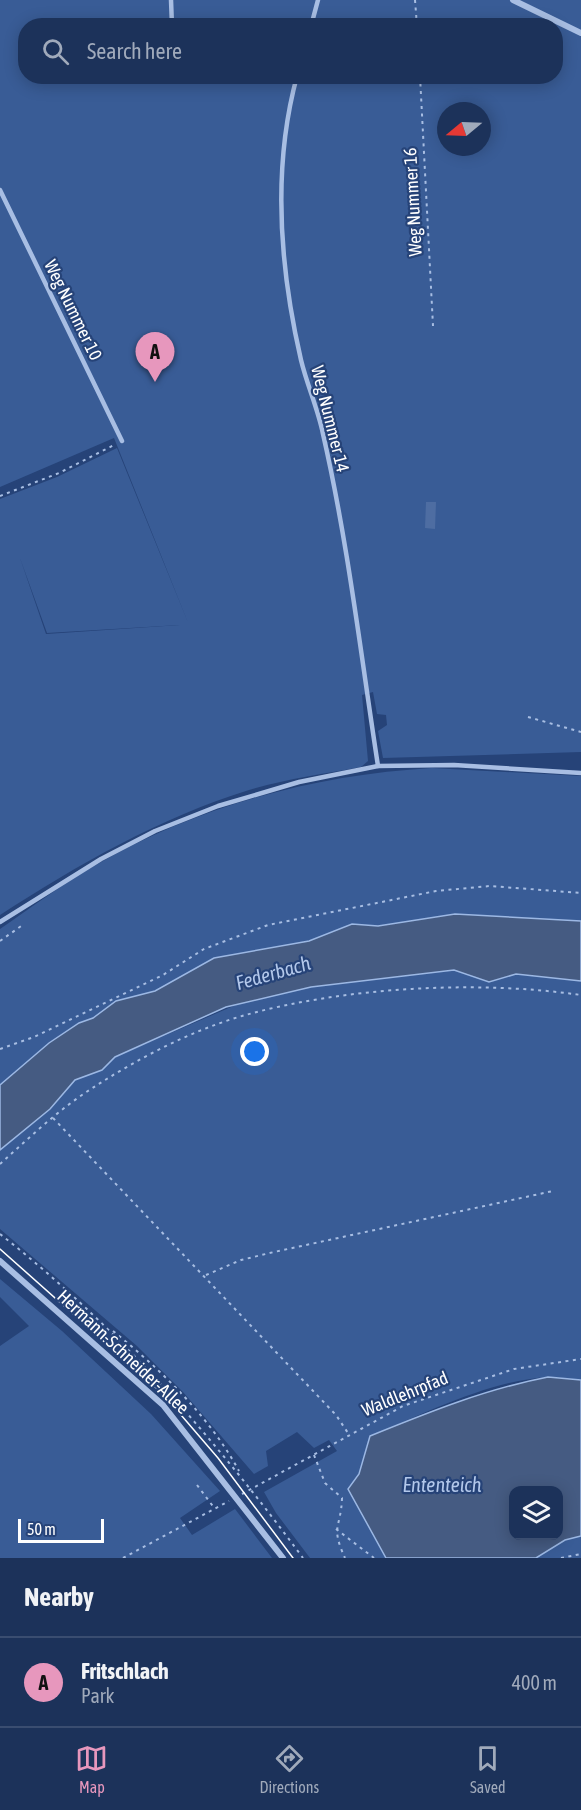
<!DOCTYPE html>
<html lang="en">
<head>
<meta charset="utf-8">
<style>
	:root { --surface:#1c325a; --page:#293e63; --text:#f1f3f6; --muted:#a0aabb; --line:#3a4d70; --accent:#e797bd }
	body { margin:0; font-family:"Asap Condensed",sans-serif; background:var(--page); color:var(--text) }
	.controls { position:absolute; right:18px; bottom:18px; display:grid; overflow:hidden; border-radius:12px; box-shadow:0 3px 15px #0003 }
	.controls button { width:54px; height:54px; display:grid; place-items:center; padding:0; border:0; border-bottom:2px solid var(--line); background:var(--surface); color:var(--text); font:30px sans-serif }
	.compass { position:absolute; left:437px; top:102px; width:54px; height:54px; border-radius:50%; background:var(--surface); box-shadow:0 3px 15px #0003; rotate:251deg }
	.scale { position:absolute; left:18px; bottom:15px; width:86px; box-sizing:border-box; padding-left:6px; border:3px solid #fff; border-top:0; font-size:16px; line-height:21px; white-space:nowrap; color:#fff; -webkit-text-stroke:4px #264378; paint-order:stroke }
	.you { position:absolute; left:255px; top:1052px; width:21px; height:21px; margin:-15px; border:4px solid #fff; border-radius:50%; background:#1a73e8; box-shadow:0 0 0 9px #1a73e833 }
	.badge { display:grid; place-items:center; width:39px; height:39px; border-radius:50%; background:var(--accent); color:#111; font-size:20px; font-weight:700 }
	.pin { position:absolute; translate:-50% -50px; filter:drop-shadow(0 2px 3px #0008) }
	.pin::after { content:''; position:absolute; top:32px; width:21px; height:18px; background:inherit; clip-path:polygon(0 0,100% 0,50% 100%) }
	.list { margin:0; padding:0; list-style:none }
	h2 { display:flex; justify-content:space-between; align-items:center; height:78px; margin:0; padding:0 24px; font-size:26px }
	h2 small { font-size:20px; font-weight:400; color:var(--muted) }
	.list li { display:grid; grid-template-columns:39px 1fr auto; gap:18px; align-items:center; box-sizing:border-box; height:90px; padding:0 24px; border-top:2px solid var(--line) }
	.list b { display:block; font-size:22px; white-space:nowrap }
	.list p { margin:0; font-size:20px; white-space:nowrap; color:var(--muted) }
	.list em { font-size:20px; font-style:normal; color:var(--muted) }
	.icon { flex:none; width:33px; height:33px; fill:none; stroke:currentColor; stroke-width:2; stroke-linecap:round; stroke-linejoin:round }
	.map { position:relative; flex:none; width:581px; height:1558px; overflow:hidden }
	.search { position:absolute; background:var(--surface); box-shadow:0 3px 15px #0003; left:18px; right:18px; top:18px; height:66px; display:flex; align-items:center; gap:15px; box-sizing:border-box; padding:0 21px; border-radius:24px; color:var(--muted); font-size:22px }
	.sheet { height:168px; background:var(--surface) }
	nav { display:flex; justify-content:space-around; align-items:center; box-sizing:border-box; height:84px; border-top:2px solid var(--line); background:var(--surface); font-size:16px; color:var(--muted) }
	nav a { display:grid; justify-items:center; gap:3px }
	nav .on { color:var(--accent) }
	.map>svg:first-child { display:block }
</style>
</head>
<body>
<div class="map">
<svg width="581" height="1558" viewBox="0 0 581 1558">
	<rect width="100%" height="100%" fill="#264378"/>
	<g fill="#395c96" fill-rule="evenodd">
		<path d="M0,0H581V752L383,758L378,731L387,725L386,715L377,714L373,692L362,695L368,761L361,767C324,774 285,779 249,790C159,818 79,864 0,915V499L57,477L117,448L189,625L114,438L0,487ZM26,26H556V76H26ZM446,111H482V147H446ZM20,558L47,633L180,625L46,634Z"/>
		<path d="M432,768L581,776V921L455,914L378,926L352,924L309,941L214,958L155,991L116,1001L93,1018L79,1023L49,1043L0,1085V929C31,908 62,884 94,866C197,806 314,775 432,768Z"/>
		<path d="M454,970L489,982L516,974L581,981V1380C571,1379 559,1377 549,1377C490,1380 424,1414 370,1436L359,1474L372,1528L386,1558H310L276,1513L264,1492L337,1451L329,1440L314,1448L297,1432L266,1451L268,1466L254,1474L183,1392L137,1346L0,1229V1150L50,1109L75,1080L102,1070L115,1057L245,1001L311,987Z"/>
		<path d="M0,1279L62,1331L151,1414L220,1491L180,1518L192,1535L235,1509L272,1558H0V1346L29,1326L0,1297Z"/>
		<path d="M581,1536V1558H536L565,1540Z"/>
	</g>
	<g fill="#455b82" stroke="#9cb8e4" stroke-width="1.5" fill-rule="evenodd">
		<path d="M455,914L581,921V981L516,974L489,982L454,970L311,987L226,1007L115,1057L102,1070L75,1080L50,1109L0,1150V1085L49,1043L79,1023L93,1018L116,1001L155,991L214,958L309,941L352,924L378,926Z"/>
		<path d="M548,1377L581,1380V1536L565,1540L536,1558H386L348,1489L359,1474L370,1436C429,1412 486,1389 548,1377ZM514,1490H558V1536H514Z"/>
	</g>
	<path fill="#4e6da2" d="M426,502H436L435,529L425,528Z"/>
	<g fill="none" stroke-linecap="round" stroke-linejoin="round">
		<g stroke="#a8bee3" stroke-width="2" stroke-dasharray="3 4.5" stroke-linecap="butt">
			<path d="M415,0L417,26"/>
			<path d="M420,76L433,326"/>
			<path d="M0,496L59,473L116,444"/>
			<path d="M528,717L581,732"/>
			<path d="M0,941L24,924"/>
			<path d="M0,1049L34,1037L163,975L204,949L268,925L436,891L490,886L581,893"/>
			<path d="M53,1118L336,1415L348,1433"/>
			<path d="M0,1164C29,1138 58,1110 91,1089C137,1059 190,1031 242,1016C343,987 477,980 581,995"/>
			<path d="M0,1234C117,1326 215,1439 303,1558"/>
			<path d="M206,1275L241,1260L274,1252L553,1191"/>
			<path d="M113,1331C160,1369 210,1417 239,1471"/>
			<path d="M314,1455L325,1483L342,1498C341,1529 330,1525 345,1558"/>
			<path d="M197,1485L215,1509"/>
			<path d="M242,1494L403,1406L514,1369L581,1359"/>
			<path d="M336,1529L374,1558"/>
			<path d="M123,1558L229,1501"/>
			<path d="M561,1558L581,1554"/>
		</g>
		<g stroke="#a8bee3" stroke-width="4.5">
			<path d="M171,0L172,26"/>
			<path d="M311,26L318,0"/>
			<path d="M297,76C272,168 280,269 301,360C307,385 318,409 323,434C348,543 361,656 378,766"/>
			<path d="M0,190L122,441"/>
			<path d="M0,922L101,859L155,831L218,806L299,782L378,766L454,765L581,773"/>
		</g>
		<g stroke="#a8bee3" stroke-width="6">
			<path d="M513,0L581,33"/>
			<path d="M0,1261L163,1405L283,1558"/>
		</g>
		<path stroke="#fff" stroke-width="1.5" d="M0,1249L163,1394L218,1458L293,1558"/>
	</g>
	<g text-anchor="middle" stroke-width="4.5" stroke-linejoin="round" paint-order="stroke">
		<g font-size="18" fill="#fff" stroke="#264378">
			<text transform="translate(413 202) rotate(-93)" y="6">Weg Nummer 16</text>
			<text transform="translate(73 310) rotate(64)" y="6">Weg Nummer 10</text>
			<text transform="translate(330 419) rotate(76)" y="6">Weg Nummer 14</text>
			<text transform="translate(123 1352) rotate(43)" y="6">Hermann-Schneider-Allee</text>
			<text transform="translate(405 1394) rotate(-22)" y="6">Waldlehrpfad</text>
		</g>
		<g font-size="20" font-style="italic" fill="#b3c8eb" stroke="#264378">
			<text transform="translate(273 973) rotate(-16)" y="7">Federbach</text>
			<text x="442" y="1492">Ententeich</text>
		</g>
	</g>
</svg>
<div class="controls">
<button><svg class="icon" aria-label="layers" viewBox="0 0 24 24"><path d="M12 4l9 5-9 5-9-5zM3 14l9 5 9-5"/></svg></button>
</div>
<svg class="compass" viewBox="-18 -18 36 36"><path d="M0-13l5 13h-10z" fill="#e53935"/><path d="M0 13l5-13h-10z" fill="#a0aabb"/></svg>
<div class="scale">50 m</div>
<div class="you"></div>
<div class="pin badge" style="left:155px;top:382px">A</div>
<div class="search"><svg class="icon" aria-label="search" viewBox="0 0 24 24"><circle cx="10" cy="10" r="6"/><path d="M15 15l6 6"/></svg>Search here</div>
</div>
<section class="sheet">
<h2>Nearby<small></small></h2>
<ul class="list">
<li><span class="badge">A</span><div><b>Fritschlach</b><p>Park</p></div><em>400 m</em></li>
</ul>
</section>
<nav>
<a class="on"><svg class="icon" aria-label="map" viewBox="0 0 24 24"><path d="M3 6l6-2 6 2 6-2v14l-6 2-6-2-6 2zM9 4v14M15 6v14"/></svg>Map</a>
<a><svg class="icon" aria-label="directions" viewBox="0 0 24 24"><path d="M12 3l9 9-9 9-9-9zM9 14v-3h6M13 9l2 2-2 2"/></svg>Directions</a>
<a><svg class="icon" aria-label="saved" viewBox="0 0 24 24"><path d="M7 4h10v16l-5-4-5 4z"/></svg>Saved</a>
</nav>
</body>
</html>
